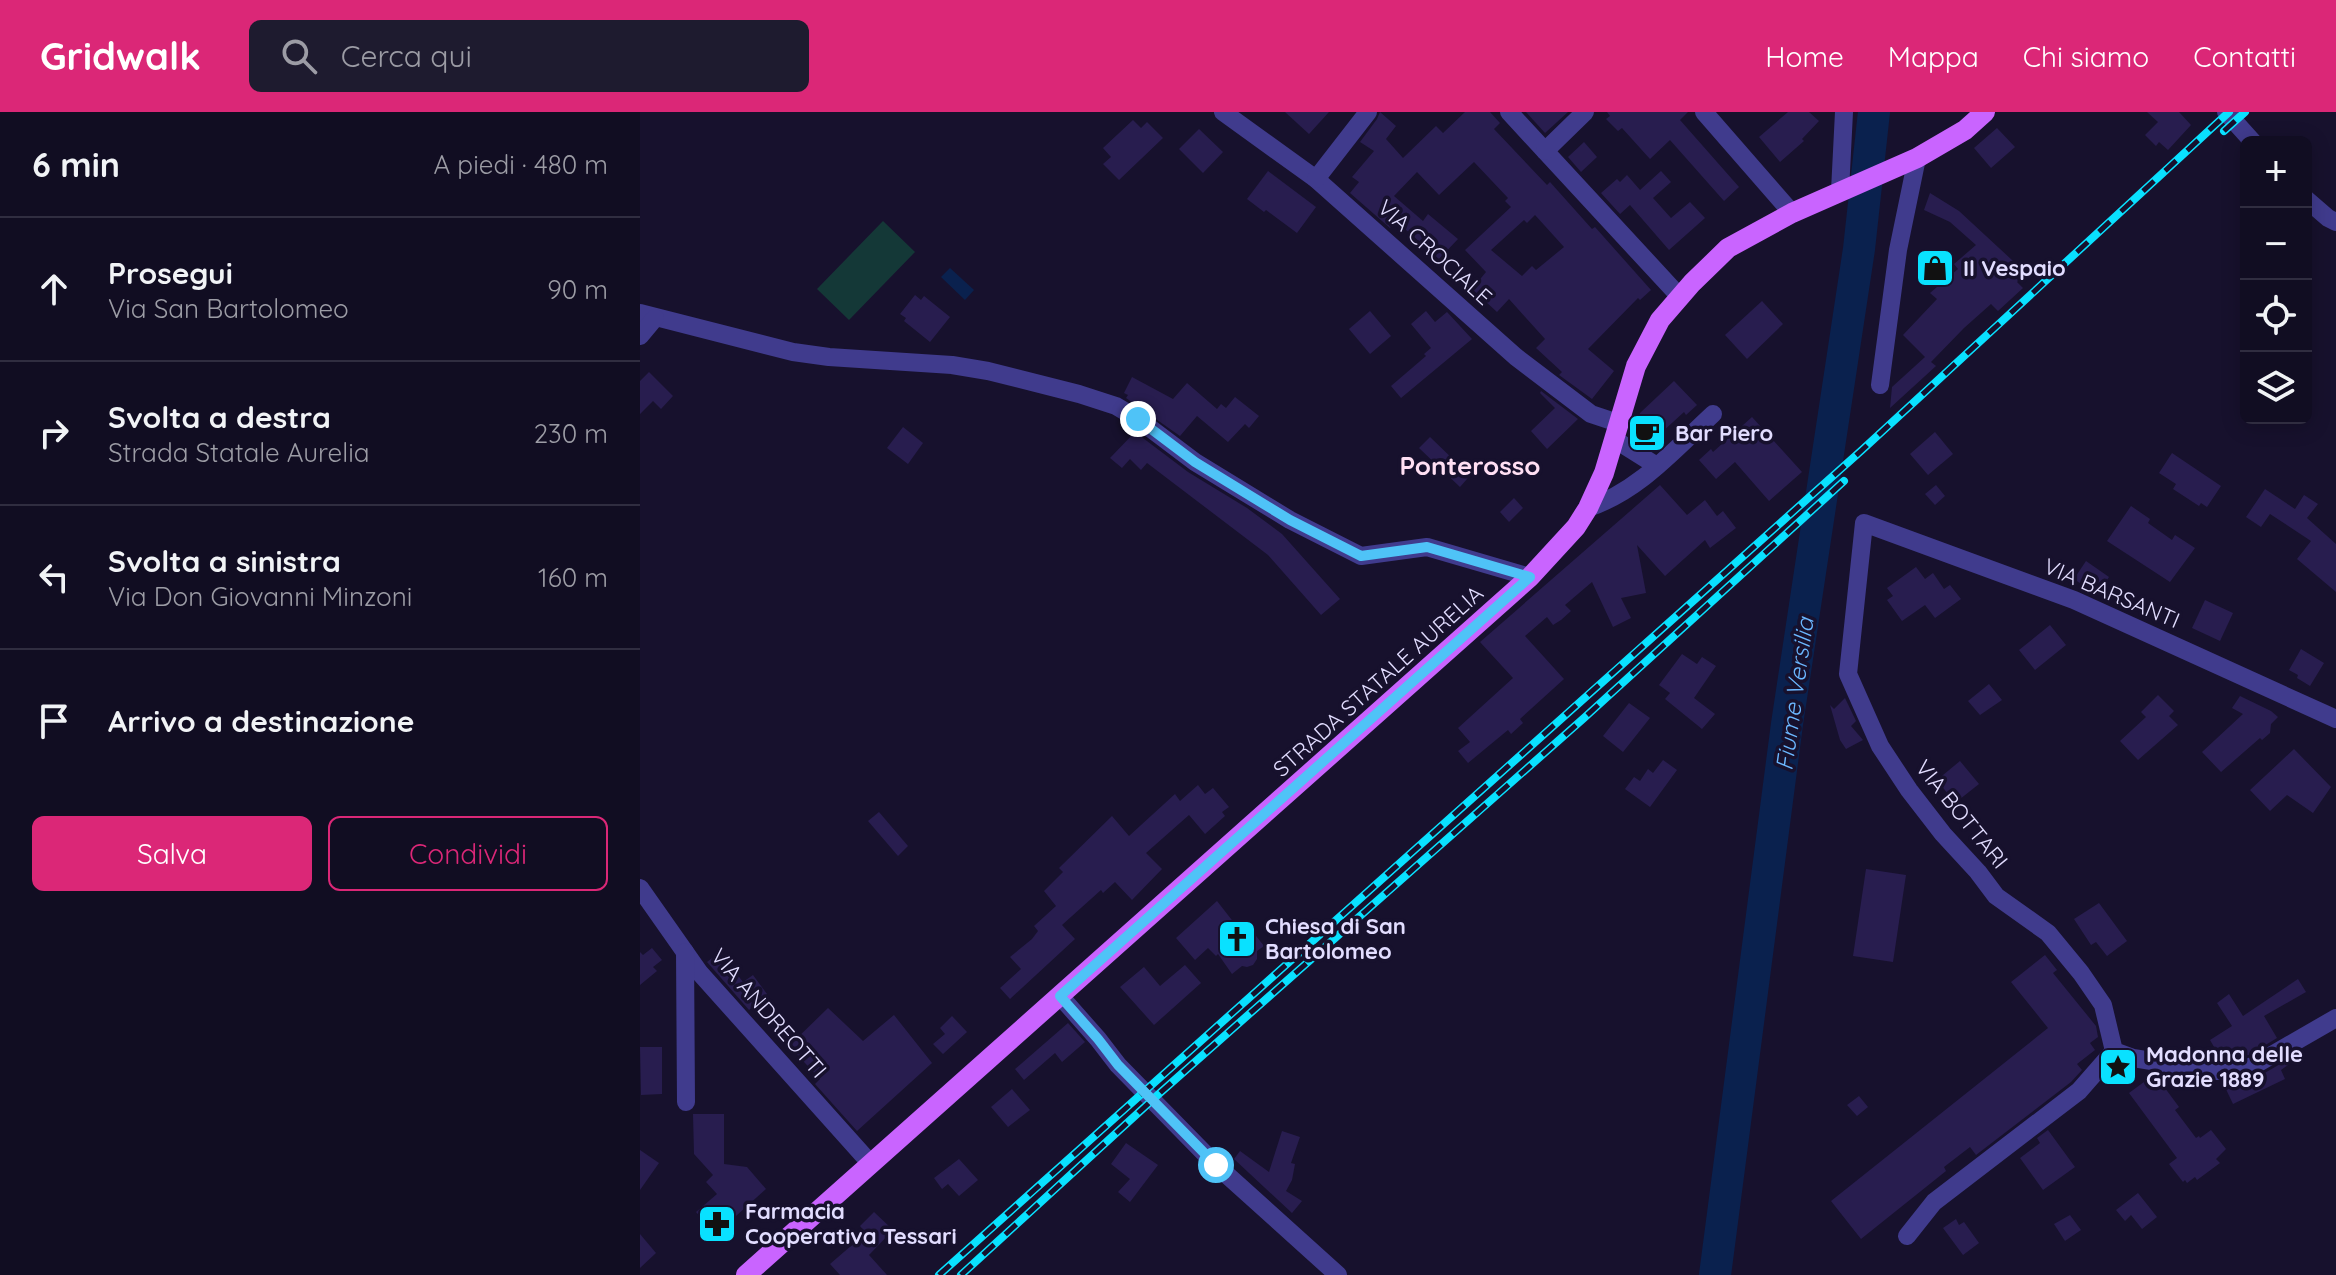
<!DOCTYPE html>
<html lang="it">
<head>
<meta charset="utf-8">
<style>
	:root { --surface:#110d22; --page:#1e1b2f; --text:#f1f3f6; --muted:#9c9ca5; --line:#302d40; --accent:#db2777 }
	body { margin:0; font-family:Quicksand,sans-serif; background:var(--page); color:var(--text) }
	.controls { position:absolute; right:24px; top:24px; display:grid; overflow:hidden; border-radius:12px; box-shadow:0 4px 20px #0003 }
	.controls button { width:72px; height:72px; display:grid; place-items:center; padding:0; border:0; border-bottom:2px solid var(--line); background:var(--surface); color:var(--text); font:40px sans-serif }
	.stop { position:absolute; width:24px; height:24px; margin:-18px; border:6px solid #4fc3f7; border-radius:50%; background:#fff }
	.stop.end { background:#4fc3f7; border-color:#fff; box-shadow:0 2px 8px #0008 }
	.list { margin:0; padding:0; list-style:none }
	h2 { display:flex; justify-content:space-between; align-items:center; height:104px; margin:0; padding:0 32px; font-size:34px }
	h2 small { font-size:26px; font-weight:400; color:var(--muted) }
	.list li { display:grid; grid-template-columns:52px 1fr auto; gap:24px; align-items:center; box-sizing:border-box; height:144px; padding:0 32px; border-top:2px solid var(--line) }
	.list b { display:block; font-size:30px; white-space:nowrap }
	.list p { margin:0; font-size:26px; white-space:nowrap; color:var(--muted) }
	.list em { font-size:26px; font-style:normal; color:var(--muted) }
	.actions { display:flex; gap:16px; padding:24px 32px }
	.actions a { flex:1; padding:18px 0; border:2px solid var(--accent); border-radius:12px; text-align:center; font-size:28px; color:var(--accent) }
	.actions .main { background:var(--accent); color:#fff }
	.icon { flex:none; width:44px; height:44px; fill:none; stroke:currentColor; stroke-width:2; stroke-linecap:round; stroke-linejoin:round }
	.map { position:relative; flex:none; width:1696px; height:1163px; overflow:hidden }
	header { display:flex; align-items:center; gap:48px; box-sizing:border-box; height:112px; padding:0 40px; background:var(--accent); color:#fff }
	header strong { font-size:38px }
	nav { display:flex; gap:44px; margin-inline-start:auto; font-size:28px }
	.search { width:560px; height:72px; background:var(--page); display:flex; align-items:center; gap:20px; box-sizing:border-box; padding:0 28px; border-radius:12px; color:var(--muted); font-size:30px }
	main { display:flex }
	aside { flex:1; background:var(--surface) }
	.map>svg:first-child { display:block }
</style>
</head>
<body>
<header>
<strong>Gridwalk</strong>
<div class="search"><svg class="icon" aria-label="search" viewBox="0 0 24 24"><circle cx="10" cy="10" r="6"/><path d="M15 15l6 6"/></svg>Cerca qui</div>
<nav><a>Home</a><a>Mappa</a><a>Chi siamo</a><a>Contatti</a></nav>
</header>
<main>
<aside>
<h2>6 min<small>A piedi · 480 m</small></h2>
<ul class="list">
<li><svg class="icon" aria-label="ahead" viewBox="0 0 24 24"><path d="M12 20V5M6 11l6-6 6 6"/></svg><div><b>Prosegui</b><p>Via San Bartolomeo</p></div><em>90 m</em></li>
<li><svg class="icon" aria-label="right" viewBox="0 0 24 24"><path d="M7 20v-9h11M14 6l5 5-5 5"/></svg><div><b>Svolta a destra</b><p>Strada Statale Aurelia</p></div><em>230 m</em></li>
<li><svg class="icon" aria-label="left" viewBox="0 0 24 24"><path d="M17 20v-9H6M10 6l-5 5 5 5"/></svg><div><b>Svolta a sinistra</b><p>Via Don Giovanni Minzoni</p></div><em>160 m</em></li>
<li><svg class="icon" aria-label="arrive" viewBox="0 0 24 24"><path d="M6 21V4h12l-3 4 3 4H6"/></svg><div><b>Arrivo a destinazione</b></div></li>
</ul>
<div class="actions"><a class="main">Salva</a><a>Condividi</a></div>
</aside>
<div class="map">
<svg width="1696" height="1163" viewBox="0 0 1696 1163">
	<rect width="100%" height="100%" fill="#17112d"/>
	<path fill="#143837" d="M243,109L275,140L209,208L177,177Z"/>
	<path fill="#0a214e" d="M310,156L334,178L325,188L301,165Z"/>
	<g fill="none" stroke-linecap="round" stroke-linejoin="round">
		<path stroke="#0a214e" stroke-width="32" d="M1075,1163L1147,612L1219,137L1234,0"/>
	</g>
	<g fill="#281d4f" fill-rule="evenodd">
		<path d="M645,0H689L669,22Z"/>
		<path d="M740,0L756,14L746,27L763,46L796,14L803,21L825,0H850L860,11L854,17L907,73L910,70L952,117L955,115L1011,178L1000,188L998,186L948,237L974,259L952,287L919,263L922,260L896,236L905,227L869,187L857,200L832,177L846,160L825,138L871,95L865,89L868,86L834,50L799,83L777,60L754,84L783,109L788,102L818,127L799,147L756,109L750,116L710,81L719,70L712,65L734,39L720,30L737,7ZM895,103L924,135L896,158L892,154L882,164L851,138L884,108L887,111Z"/>
		<path d="M886,0H928L905,21Z"/>
		<path d="M967,0H1048L1040,8L1099,75L1084,89L1030,28L1010,47L982,16L978,19L966,7L970,4Z"/>
		<path d="M1148,0H1169L1179,9L1162,27L1164,29L1140,50L1119,25Z"/>
		<path d="M1507,0H1539L1551,13L1528,38L1519,30L1516,34L1505,23L1518,10Z"/>
		<path d="M493,8L501,16L507,10L523,26L479,68L463,52L471,45L463,36Z"/>
		<path d="M1357,16L1375,35L1351,56L1334,36Z"/>
		<path d="M559,17L583,40L563,61L539,37Z"/>
		<path d="M944,30L957,45L941,60L928,45Z"/>
		<path d="M628,59L676,95L657,121L626,98L624,100L607,87Z"/>
		<path d="M1021,59L1031,70L1013,86L1031,106L1050,90L1065,106L1029,138L990,93L980,102L961,81L977,67L980,70L987,63L1000,78Z"/>
		<path d="M1290,81L1319,99L1386,161L1377,170L1383,176L1358,199L1351,192L1324,216L1291,250L1296,254L1250,296L1252,275L1285,245L1263,223L1297,187L1290,181L1318,157L1314,152L1336,133L1310,110L1284,98Z"/>
		<path d="M275,183L281,188L284,184L310,205L290,230L264,209L266,206L260,202Z"/>
		<path d="M1122,189L1143,212L1107,247L1085,223Z"/>
		<path d="M730,199L751,224L730,242L709,217Z"/>
		<path d="M786,199L795,210L807,200L832,227L761,286L751,274L786,244L784,242L791,236L771,212Z"/>
		<path d="M9,260L33,284L21,297L13,289L0,302V269Z"/>
		<path d="M492,265L533,287L547,271L577,297L581,292L586,296L595,285L619,304L609,316L605,312L588,330L557,304L540,324L486,286L488,283L484,281Z"/>
		<path d="M1034,269L1057,293L1046,303L1044,300L1010,331L998,318L1000,301Z"/>
		<path d="M901,279L938,307L907,337L891,319L915,296L900,281Z"/>
		<path d="M1112,305L1162,360L1129,389L1095,350L1076,367L1059,348L1071,337L1073,340Z"/>
		<path d="M263,315L283,331L268,352L247,336Z"/>
		<path d="M495,320L548,360L607,396L642,422L700,487L681,503L628,443L507,351L501,358L490,347L482,356L470,346Z"/>
		<path d="M1295,320L1313,342L1288,363L1270,342Z"/>
		<path d="M790,325L818,352L822,348L834,359L820,375L779,336Z"/>
		<path d="M1532,341L1581,374L1567,395L1561,391L1559,394L1533,377L1536,372L1519,361Z"/>
		<path d="M1020,373L1047,403L1065,388L1077,404L1083,399L1096,416L1070,436L1065,428L1025,464L997,433L1006,481L981,486L991,506L973,515L952,470L925,493L931,499L921,508L913,513L907,505L885,524L924,567L880,607L883,611L871,622L868,618L828,651L818,639L830,630L818,616L873,566L840,530Z"/>
		<path d="M1296,373L1305,384L1295,393L1285,382Z"/>
		<path d="M1625,377L1655,397L1664,383L1678,392L1667,406L1696,432V480L1657,447L1671,429L1630,402L1621,415L1606,405Z"/>
		<path d="M874,386L883,396L869,410L860,400Z"/>
		<path d="M1491,394L1510,407L1508,411L1532,428L1535,423L1555,436L1530,470L1467,429Z"/>
		<path d="M1446,449L1469,465L1457,483L1434,467Z"/>
		<path d="M1276,455L1285,467L1293,461L1304,477L1310,473L1321,487L1295,506L1285,493L1262,509L1247,488L1253,484L1247,476Z"/>
		<path d="M1565,488L1593,501L1580,529L1552,516Z"/>
		<path d="M1410,513L1426,533L1395,558L1379,538Z"/>
		<path d="M1661,537L1684,551L1670,574L1657,566L1658,563L1649,558Z"/>
		<path d="M1042,542L1057,552L1062,545L1076,554L1054,586L1075,602L1062,617L1025,587L1030,581L1019,573Z"/>
		<path d="M1349,572L1362,588L1340,603L1328,589Z"/>
		<path d="M1518,583L1534,599L1529,604L1538,613L1498,648L1480,629L1506,605L1501,600Z"/>
		<path d="M1600,584L1631,599L1638,605L1631,612L1630,621L1622,628L1620,626L1581,660L1562,640L1603,602L1592,596Z"/>
		<path d="M1205,586L1216,609L1211,614L1223,628L1206,637L1200,628L1190,593L1194,597Z"/>
		<path d="M989,591L1010,606L983,640L963,624Z"/>
		<path d="M1654,637L1691,675L1673,701L1647,683L1630,699L1610,678Z"/>
		<path d="M1023,648L1037,658L1010,695L985,677L994,665L1000,669L1008,657L1013,661Z"/>
		<path d="M1320,649L1339,672L1315,691L1297,668Z"/>
		<path d="M558,673L565,682L573,676L589,695L582,700L585,704L565,722L549,703L506,741L522,757L492,788L475,770L463,781L461,778L422,813L435,827L370,887L360,876L381,857L370,845L392,827L398,819L394,814L416,794L404,779L423,760L419,756L472,704L489,724L535,682L540,689Z"/>
		<path d="M239,700L268,734L258,744L228,709Z"/>
		<path d="M1226,757L1266,763L1253,850L1213,844Z"/>
		<path d="M577,789L602,821L609,815L624,834L617,839V847L613,853L607,855L602,854L592,862L578,842L576,844L568,836L555,848L536,826Z"/>
		<path d="M1459,791L1487,829L1467,844L1456,830L1451,833L1434,807Z"/>
		<path d="M12,836L22,848L13,855L17,859L0,873V840L3,843Z"/>
		<path d="M80,840L103,870L113,863L127,882L109,898L67,850Z"/>
		<path d="M1405,843L1417,858L1413,861L1456,914L1458,925L1450,931L1455,938L1437,952L1442,958L1431,970L1336,1043L1330,1035L1304,1055L1306,1059L1221,1127L1191,1089L1408,916L1371,870Z"/>
		<path d="M545,853L561,871L514,913L480,875L504,855L520,874Z"/>
		<path d="M1658,867L1666,880L1624,904L1637,926L1609,943L1581,947L1570,928L1592,914L1577,891L1589,882L1603,904Z"/>
		<path d="M188,896L223,929L254,903L292,951L217,1019L175,972L180,967L149,934Z"/>
		<path d="M312,904L327,920L303,942L293,932L305,922L300,916Z"/>
		<path d="M428,911L445,930L422,950L415,941L384,968L375,957Z"/>
		<path d="M0,935H22V982L1,983Z"/>
		<path d="M1649,947L1651,951L1641,958L1645,967L1593,992L1583,971L1616,966Z"/>
		<path d="M1508,967L1510,971L1513,969L1518,976L1522,972L1539,995L1535,998L1556,1026L1559,1024L1560,1026L1571,1018L1586,1037L1576,1047L1580,1051L1557,1068L1555,1065L1547,1071L1545,1068L1543,1070L1529,1052L1537,1046L1489,981Z"/>
		<path d="M372,977L390,998L368,1015L351,995Z"/>
		<path d="M1219,984L1228,995L1217,1004L1207,993Z"/>
		<path d="M53,1002H84V1052L107,1055L126,1077L76,1122L56,1100L77,1082L66,1070L73,1063L54,1042Z"/>
		<path d="M1408,1018L1435,1055L1403,1078L1380,1046L1400,1031L1397,1026Z"/>
		<path d="M642,1019L660,1025L651,1051L655,1052L652,1068L646,1079L662,1089L652,1101L594,1047L600,1039L629,1060Z"/>
		<path d="M486,1031L518,1053L490,1090L478,1080L490,1067L471,1052Z"/>
		<path d="M0,1038L19,1051L0,1078Z"/>
		<path d="M319,1047L338,1068L319,1084L308,1072L302,1077L294,1066Z"/>
		<path d="M1498,1081L1517,1105L1502,1117L1491,1103L1485,1109L1476,1098Z"/>
		<path d="M234,1100L253,1118L229,1143L247,1163H200L190,1152L226,1121L220,1114Z"/>
		<path d="M1430,1103L1441,1118L1425,1129L1414,1112Z"/>
		<path d="M1316,1107L1319,1113L1324,1110L1339,1131L1323,1143L1303,1116Z"/>
		<path d="M0,1122L16,1141L0,1156Z"/>
	</g>
	<g fill="none" stroke-linecap="round" stroke-linejoin="round">
		<g stroke="#403b8d" stroke-width="18">
			<path d="M583,0L676,67L876,245L951,302L978,311"/>
			<path d="M869,0L1040,185"/>
			<path d="M1064,0L1152,101"/>
			<path d="M1586,0L1613,30"/>
			<path d="M905,39L945,0"/>
			<path d="M676,67L728,0"/>
			<path d="M1200,79L1204,0"/>
			<path d="M1666,87L1688,106L1696,110"/>
			<path d="M0,201L153,240L189,245L312,253L348,259L439,282L476,294L498,307L555,350L650,408L721,444L787,435L890,465"/>
			<path d="M0,224L15,206"/>
			<path d="M1240,273L1258,138L1277,46"/>
			<path d="M974,327L1017,354"/>
			<path d="M948,396C999,379 1034,338 1073,302"/>
			<path d="M1696,607L1434,488L1224,411L1208,562L1240,634L1269,678L1303,722L1338,760L1356,784L1408,821L1441,861L1463,893L1474,939L1493,946L1574,959H1592L1613,954L1696,906"/>
			<path d="M0,776L59,860L231,1052"/>
			<path d="M45,840L46,990"/>
			<path d="M420,884L458,927L478,953L576,1053L698,1163"/>
			<path d="M1267,1124L1294,1090L1439,979L1474,939"/>
		</g>
		<path stroke="#c964ff" stroke-width="20" d="M106,1163L890,465L936,415L948,396L964,361L996,254L1020,208L1052,171L1088,136L1152,101L1277,46L1325,18L1345,0"/>
		<g stroke="#09e1ff" stroke-width="8">
			<g id="rail">
				<path d="M1584,19L1605,0"/>
				<path d="M299,1163L1222,338L1589,0"/>
				<path d="M321,1163L521,980L944,606L1204,369"/>
			</g>
		</g>
		<use href="#rail" stroke="#17112d" stroke-width="5" stroke-dasharray="15" stroke-linecap="butt"/>
	</g>
	<g fill="none" stroke-linecap="round" stroke-linejoin="round">
		<path stroke="#4fc3f7" stroke-width="10" d="M498,307L555,350L650,408L721,444L787,435L890,465L420,884L458,927L478,953L576,1053"/>
	</g>
	<defs>
		<g id="shop-square" transform="scale(2)"><rect x="-9" y="-9" width="18" height="18" rx="4" fill="#09e1ff" stroke="#17112d"/><path d="M-5-2.5h2.3a2.7 3.5 0 0 1 5.4 0H5L5.5 6h-11ZM-1.5-2.5h3a1.5 2.3 0 0 0-3 0Z" fill="#111"/></g>
		<g id="cafe-square" transform="scale(2)"><rect x="-9" y="-9" width="18" height="18" rx="4" fill="#09e1ff" stroke="#17112d"/><path d="M-5.5-4.5H6V0H3Q3 3.5 0 3.5H-2.5Q-5.5 3.5-5.5 0ZM3-3.2v2h1.7v-2ZM-6 4.5H4V6H-6Z" fill="#111"/></g>
		<g id="church-square" transform="scale(2)"><rect x="-9" y="-9" width="18" height="18" rx="4" fill="#09e1ff" stroke="#17112d"/><path d="M-1.2-6h2.4v3.5h3.3v2.4h-3.3V6h-2.4V-.1h-3.3v-2.4h3.3Z" fill="#111"/></g>
		<g id="sight-square" transform="scale(2)"><rect x="-9" y="-9" width="18" height="18" rx="4" fill="#09e1ff" stroke="#17112d"/><path d="M0-6L1.8-2.2L6-1.7L2.9 1.2L3.7 5.4L0 3.3L-3.7 5.4L-2.9 1.2L-6-1.7L-1.8-2.2Z" fill="#111"/></g>
		<g id="pharmacy-square" transform="scale(2)"><rect x="-9" y="-9" width="18" height="18" rx="4" fill="#09e1ff" stroke="#17112d"/><path d="M-2-6h4v4h4v4h-4v4h-4v-4h-4v-4h4Z" fill="#111"/></g>
	</defs>
	<g fill-rule="evenodd">
		<use href="#shop-square" x="1295" y="156"/>
		<use href="#cafe-square" x="1007" y="321"/>
		<use href="#church-square" x="597" y="827"/>
		<use href="#sight-square" x="1478" y="955"/>
		<use href="#pharmacy-square" x="77" y="1112"/>
	</g>
	<g text-anchor="middle" stroke-width="7" stroke-linejoin="round" paint-order="stroke">
		<g font-size="22" fill="#e2ddff" stroke="#17112d">
			<text transform="translate(795 140) rotate(42)" y="8">VIA CROCIALE</text>
			<text transform="translate(1472 481) rotate(23)" y="8">VIA BARSANTI</text>
			<text transform="translate(738 569) rotate(-42)" y="8">STRADA STATALE AURELIA</text>
			<text transform="translate(1322 702) rotate(51)" y="8">VIA BOTTARI</text>
			<text transform="translate(129 901) rotate(49)" y="8">VIA ANDREOTTI</text>
		</g>
		<g font-size="22" font-weight="bold" fill="#e2ddff" stroke="#17112d" text-anchor="start">
			<text x="1323" y="164">Il Vespaio</text>
			<text x="1035" y="329">Bar Piero</text>
			<text x="625" y="822">Chiesa di San<tspan x="625" dy="25">Bartolomeo</tspan></text>
			<text x="1506" y="950">Madonna delle<tspan x="1506" dy="25">Grazie 1889</tspan></text>
			<text x="105" y="1107">Farmacia<tspan x="105" dy="25">Cooperativa Tessari</tspan></text>
		</g>
		<g font-size="24" font-style="italic" fill="#6bb7ff" stroke="#17112d">
			<text transform="translate(1155 582) rotate(-82)" y="8">Fiume Versilia</text>
		</g>
		<g font-size="26" font-weight="bold" fill="#ffdff3" stroke="#17112d">
			<text x="830" y="363">Ponterosso</text>
		</g>
	</g>
</svg>
<div class="controls">
<button>+</button>
<button>−</button>
<button><svg class="icon" aria-label="locate" viewBox="0 0 24 24"><circle cx="12" cy="12" r="6"/><path d="M12 2v4M12 18v4M2 12h4M18 12h4"/></svg></button>
<button><svg class="icon" aria-label="layers" viewBox="0 0 24 24"><path d="M12 4l9 5-9 5-9-5zM3 14l9 5 9-5"/></svg></button>
</div>
<div class="stop" style="left:576px;top:1053px"></div>
<div class="stop end" style="left:498px;top:307px"></div>
</div>
</main>
</body>
</html>
